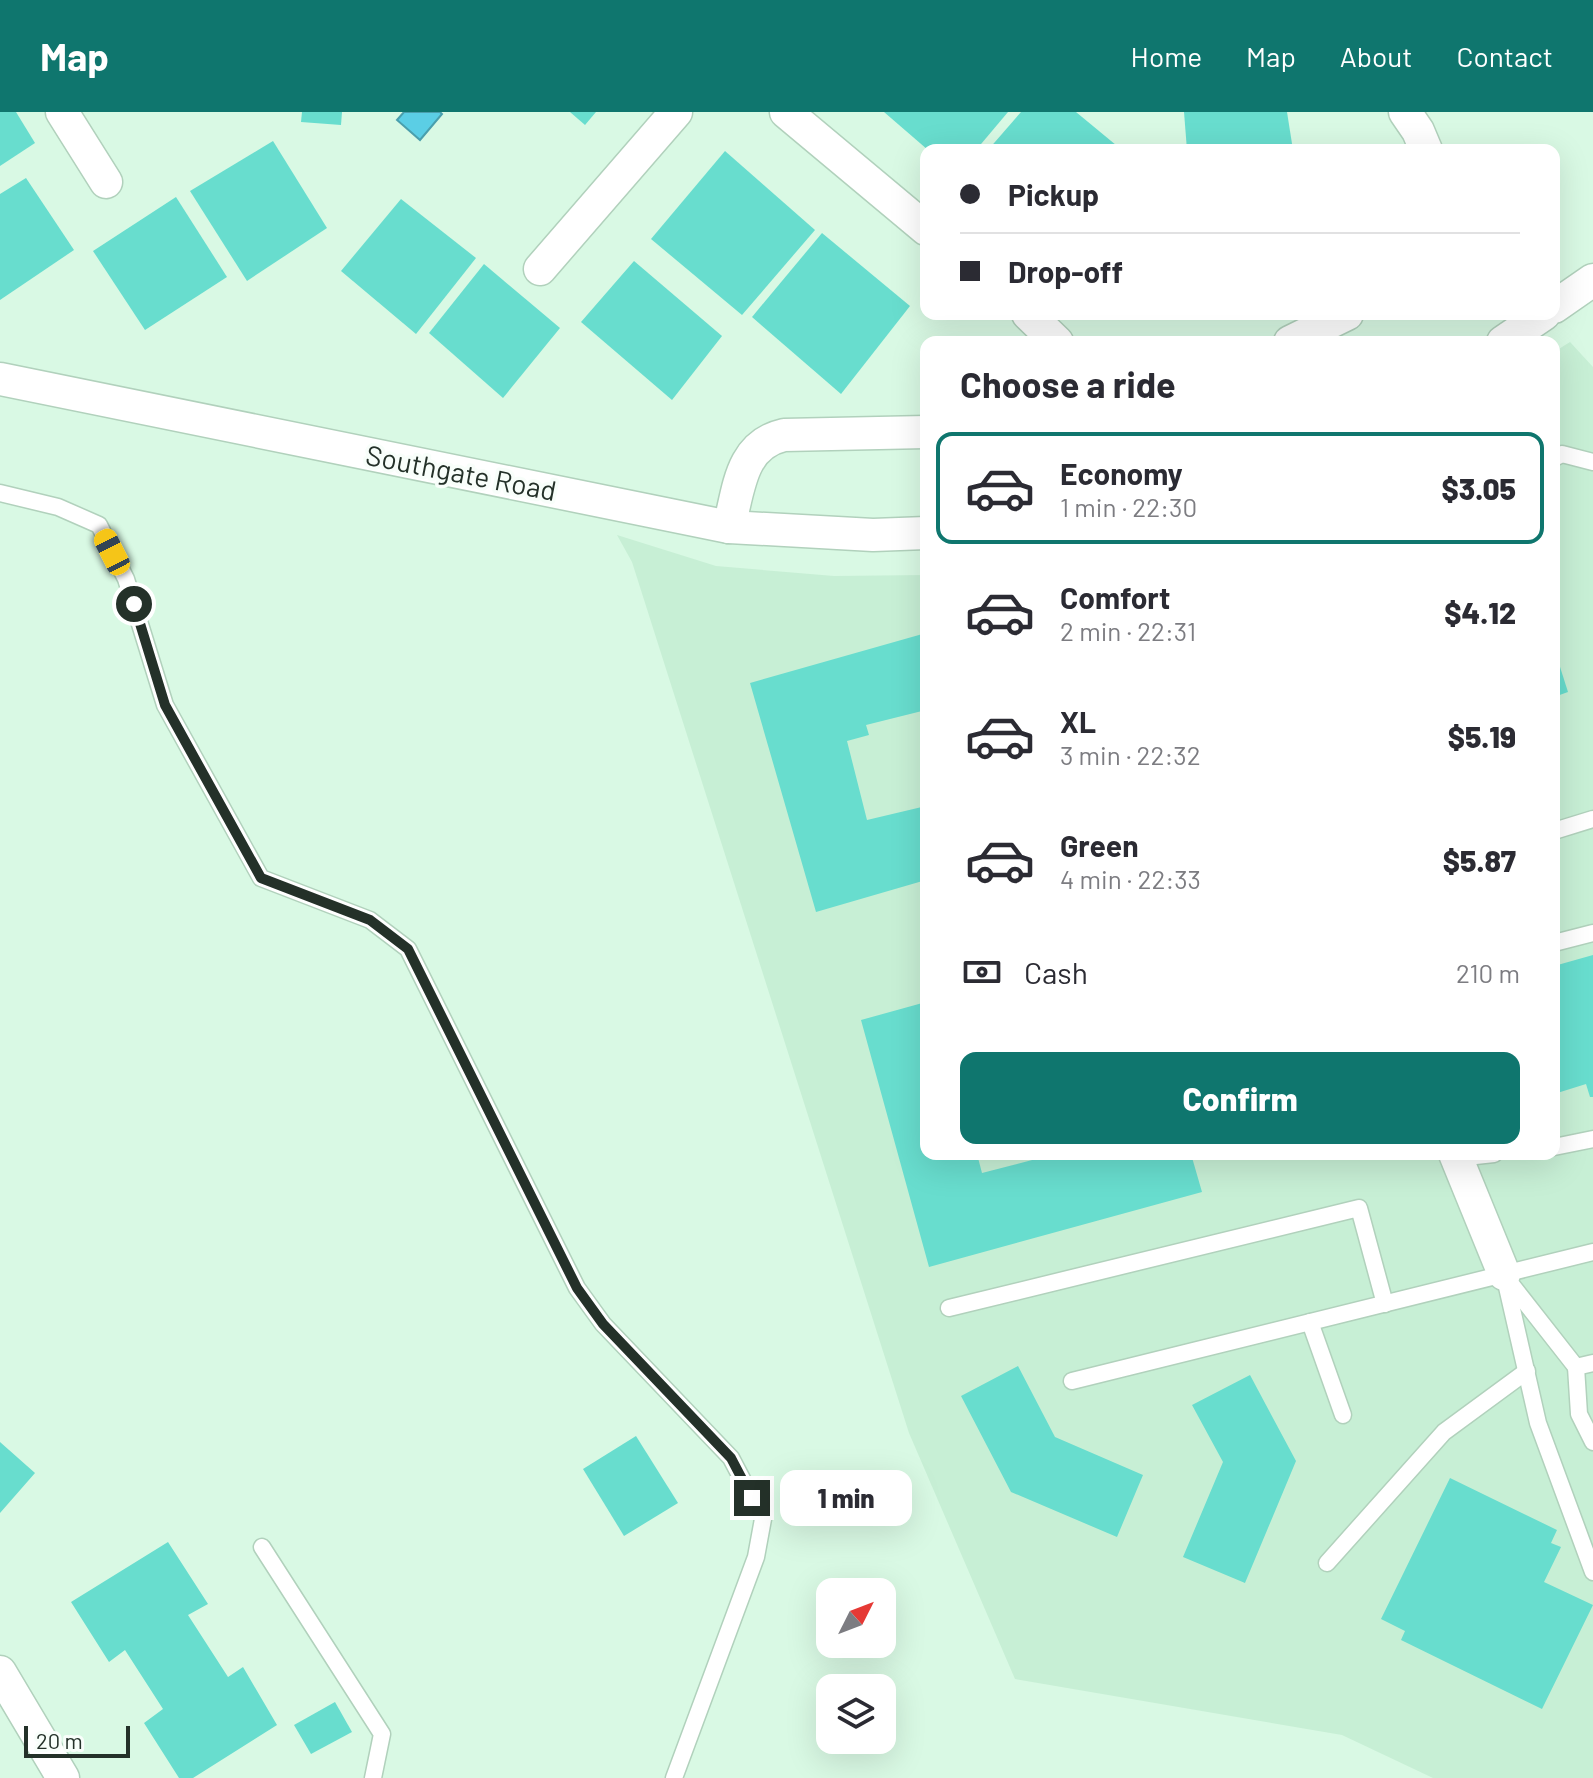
<!DOCTYPE html>
<meta charset="utf-8">
<style>
body{margin:0;font-family:Barlow,sans-serif;background:#f2f2f3;color:#2b2b33;height:100vh;display:flex;flex-direction:column;font-size:30px;white-space:nowrap}
*{box-sizing:border-box;margin:0}
p{font-size:26px;color:#7c7c81}
.icon{flex:none;width:44px;height:44px;fill:none;stroke:currentColor;stroke-width:2;stroke-linecap:round;stroke-linejoin:round}
.map{position:relative;flex:1;overflow:hidden}
.panel{position:absolute;left:920px;top:224px;width:640px;height:824px;display:flex;flex-direction:column;background:#fff;border-radius:16px;box-shadow:0 8px 32px #0002}
.panel>*{flex:none}
.banner{position:absolute;left:920px;top:32px;width:640px;height:176px;border-radius:16px;box-shadow:0 8px 32px #0002;display:grid;align-content:center;height:176px;padding:0 40px;background:#fff}
.needle{width:52px;rotate:48deg}
.tools{position:absolute;left:816px;top:1466px;display:grid;gap:16px}
.tools a{display:grid;place-items:center;width:80px;height:80px;border-radius:16px;background:#fff;box-shadow:0 8px 32px #0002;font-size:40px}
.scale{position:absolute;left:24px;bottom:20px;width:106px;box-sizing:border-box;padding-left:8px;border:4px solid #243129;border-top:0;font-size:22px;line-height:28px;white-space:nowrap;color:#243129;-webkit-text-stroke:6px #f8fefa;paint-order:stroke}
.end{position:absolute;width:36px;height:36px;margin:-18px;border:10px solid #243129;background:#fff;box-shadow:0 0 0 4px #fff}
.from{border-radius:50%}
.bubble{position:absolute;height:56px;border-radius:16px;background:#fff;box-shadow:0 8px 32px #0002;font-size:26px;font-weight:800;line-height:56px;text-align:center}
.car{position:absolute;width:24px;height:48px;margin:-24px -12px;border-radius:10px;box-shadow:0 0 6px 2px #0007;background:linear-gradient(#f5c518 24%,#345 0 40%,#f5c518 0 76%,#345 0 86%,#f5c518 0)}
.banner b{display:flex;align-items:center;gap:28px;height:76px;font-size:30px}
.banner b+b{border-top:2px solid #e1e1e2}
.banner i{width:20px;height:20px;background:#2b2b33}
ul{padding:0;list-style:none}
li{display:flex;align-items:center;gap:24px;height:112px;margin:0 16px 12px;padding:0 24px;border:4px solid transparent;border-radius:16px}
li div{flex:1}
li b{display:block;font-size:30px}
li em{font-style:normal;font-weight:800}
li.active{border-color:#0f766e}
li>.icon{width:72px;height:72px;stroke-width:1.5}
h2{padding:0 40px;font-size:36px;line-height:96px}
.pay{display:flex;align-items:center;gap:20px;height:88px;padding:0 40px;font-size:30px}
.pay p{margin-inline-start:auto}
.button{display:flex;gap:16px;margin-top:auto;padding:16px 40px}
.button a{flex:1;height:92px;border-radius:16px;background:#0f766e;color:#fff;font-size:32px;font-weight:800;line-height:92px;text-align:center}
header{display:flex;align-items:center;gap:48px;box-sizing:border-box;height:112px;padding:0 40px;background:#0f766e;color:#fff}
header strong{font-size:38px}
nav{display:flex;gap:44px;margin-inline-start:auto;font-size:28px}
.map>svg:first-child{display:block}
.built{fill:#c7efd5}
.water{fill:#5bcee5;stroke:#4a9fad;stroke-width:2}
.building{fill:#68ddce}
.lines{fill:none;stroke-linecap:round;stroke-linejoin:round}
.lane-casing{stroke:#b1d1bc;stroke-width:19}
.street-casing{stroke:#b1d1bc;stroke-width:35}
.lane{stroke:#fff;stroke-width:16}
.street{stroke:#fff;stroke-width:32}
.route{stroke:#243129;stroke-width:10}
.labels{text-anchor:middle;stroke-width:7;stroke-linejoin:round;paint-order:stroke}
.street-label{font-size:28px;fill:#243129;stroke:#f8fefa}
</style>
<header>
<strong>Map</strong>
<nav><a>Home</a><a>Map</a><a>About</a><a>Contact</a></nav>
</header>
<div class="map">
<svg width="1593" height="1666" viewBox="0 0 1593 1666">
<rect width="100%" height="100%" fill="#d9f9e4"/>
<polygon class="built" points="1570,230 1593,255 1593,1666 1433,1666 1342,1623 1015,1567 909,1321 632,450 617,423 716,454 834,464 926,463 926,1042 1554,1042 1554,240"/>
<polygon class="water" points="404,0 440,0 442,2 420,28 397,8"/>
<g class="building">
<polygon points="0,0 16,0 35,31 0,54"/>
<polygon points="302,0 342,0 341,13 301,10"/>
<polygon points="570,0 596,0 585,13"/>
<polygon points="884,0 1008,0 976,38 928,38"/>
<polygon points="1021,0 1076,0 1122,38 988,38"/>
<polygon points="1184,0 1287,0 1293,38 1187,38"/>
<polygon points="273,29 327,116 247,169 190,79"/>
<polygon points="725,39 815,118 742,203 651,127"/>
<polygon points="26,66 74,138 0,188 0,82"/>
<polygon points="176,85 227,165 145,218 93,139"/>
<polygon points="401,87 476,146 416,222 341,159"/>
<polygon points="822,121 910,194 841,282 752,205"/>
<polygon points="634,149 722,224 672,288 581,210"/>
<polygon points="484,152 560,216 503,286 429,221"/>
<polygon points="926,521 926,598 866,613 869,623 847,629 867,708 926,694 926,768 816,800 750,571"/>
<polygon points="1554,536 1568,580 1554,585"/>
<polygon points="1593,843 1593,985 1590,985 1586,972 1554,982 1554,854"/>
<polygon points="926,890 926,1042 977,1042 982,1061 1055,1042 1191,1042 1202,1080 929,1155 861,908"/>
<polygon points="1018,1254 1055,1325 1143,1363 1117,1425 1011,1380 961,1284"/>
<polygon points="1250,1263 1296,1349 1245,1471 1183,1445 1223,1350 1192,1293"/>
<polygon points="636,1324 678,1391 624,1424 583,1357"/>
<polygon points="0,1330 35,1361 0,1401"/>
<polygon points="1450,1366 1557,1418 1551,1431 1561,1435 1544,1470 1593,1493 1542,1597 1401,1528 1405,1519 1381,1507"/>
<polygon points="168,1430 208,1492 188,1503 228,1565 243,1555 277,1613 193,1666 179,1666 144,1611 163,1597 125,1538 109,1550 71,1490"/>
<polygon points="335,1590 352,1620 311,1642 294,1613"/>
</g>
<g class="lines">
<defs>
<g id="lane">
<polyline points="1554,346 1562,342 1593,350"/>
<polyline points="0,381 58,395 99,413 126,467 165,593 261,766 370,808 408,837 577,1176 603,1212 731,1346 763,1407 756,1445 674,1666"/>
<polyline points="1554,719 1593,707"/>
<polyline points="1554,831 1593,821"/>
<polyline points="1554,1035 1593,1027"/>
<polyline points="1457,1046 1494,1042"/>
<polyline points="1504,1162 1538,1311 1593,1460"/>
<polyline points="1507,1167 1576,1255 1593,1251"/>
<polyline points="949,1196 1359,1096 1385,1192"/>
<polyline points="1310,1210 1343,1303"/>
<polyline points="1576,1255 1579,1302 1593,1330"/>
<polyline points="1072,1269 1593,1140"/>
<polyline points="262,1435 382,1622 373,1666"/>
<polyline points="1327,1451 1444,1320 1527,1259"/>
</g>
<g id="street">
<polyline points="62,0 106,70"/>
<polyline points="786,0 926,117"/>
<polyline points="1405,0 1418,19 1426,38"/>
<polyline points="540,157 676,0"/>
<polyline points="1554,195 1593,168"/>
<polyline points="1028,202 1057,230"/>
<polyline points="1290,230 1347,202"/>
<polyline points="1503,230 1544,202"/>
<polyline points="0,267 729,415 873,423 926,421"/>
<path d="M729 415C739 377 740 333 784 323L926 320"/>
<polyline points="1455,1042 1504,1162"/>
<polyline points="0,1560 63,1666"/>
</g>
</defs>
<use href="#lane" class="lane-casing"/>
<use href="#street" class="street-casing"/>
<use href="#lane" class="lane"/>
<use href="#street" class="street"/>
</g>
<g class="lines">
<polyline class="route" points="134,492 165,593 261,766 370,808 408,837 577,1176 603,1212 731,1346 752,1386"/>
</g>
<g class="labels">
<g class="street-label">
<text transform="translate(461 361) rotate(11)" y="10">Southgate Road</text>
</g>
</g>
</svg>
<div class="tools">
<a><svg class="needle" viewBox="-14 -14 28 28"><path d="M0-13l5 13h-10z" fill="#e53935"/><path d="M0 13l5-13h-10z" fill="#7c7c81"/></svg></a>
<a><svg class="icon" aria-label="layers" viewBox="0 0 24 24"><path d="M12 4l9 5-9 5-9-5zM3 14l9 5 9-5"/></svg></a>
</div>
<div class="scale">20 m</div>
<i class="end from" style="left:134px;top:492px"></i>
<i class="end" style="left:752px;top:1386px"></i>
<div class="bubble" style="left:780px;top:1358px;width:132px">1 min</div>
<i class="car" style="left:112px;top:440px;rotate:333deg"></i>
<div class="banner">
<b><i class="from"></i>Pickup</b>
<b><i></i>Drop-off</b>
</div>
<section class="panel">
<h2>Choose a ride</h2>
<ul>
<li class="active"><svg class="icon" aria-label="car" viewBox="0 0 24 24"><path d="M5 17H2v-5l4-1 3-4h7l3 4 3 1v5h-3M9 17h6M6 11h13"/><circle cx="7" cy="17" r="2"/><circle cx="17" cy="17" r="2"/></svg><div><b>Economy</b><p>1 min · 22:30</p></div><em>$3.05</em></li>
<li><svg class="icon" aria-label="car" viewBox="0 0 24 24"><path d="M5 17H2v-5l4-1 3-4h7l3 4 3 1v5h-3M9 17h6M6 11h13"/><circle cx="7" cy="17" r="2"/><circle cx="17" cy="17" r="2"/></svg><div><b>Comfort</b><p>2 min · 22:31</p></div><em>$4.12</em></li>
<li><svg class="icon" aria-label="car" viewBox="0 0 24 24"><path d="M5 17H2v-5l4-1 3-4h7l3 4 3 1v5h-3M9 17h6M6 11h13"/><circle cx="7" cy="17" r="2"/><circle cx="17" cy="17" r="2"/></svg><div><b>XL</b><p>3 min · 22:32</p></div><em>$5.19</em></li>
<li><svg class="icon" aria-label="car" viewBox="0 0 24 24"><path d="M5 17H2v-5l4-1 3-4h7l3 4 3 1v5h-3M9 17h6M6 11h13"/><circle cx="7" cy="17" r="2"/><circle cx="17" cy="17" r="2"/></svg><div><b>Green</b><p>4 min · 22:33</p></div><em>$5.87</em></li>
</ul>
<div class="pay"><svg class="icon" aria-label="cash" viewBox="0 0 24 24"><path d="M3 7h18v10H3z"/><circle cx="12" cy="12" r="2"/></svg>Cash<p>210 m</p></div>
<div class="button"><a>Confirm</a></div>
</section>
</div>
